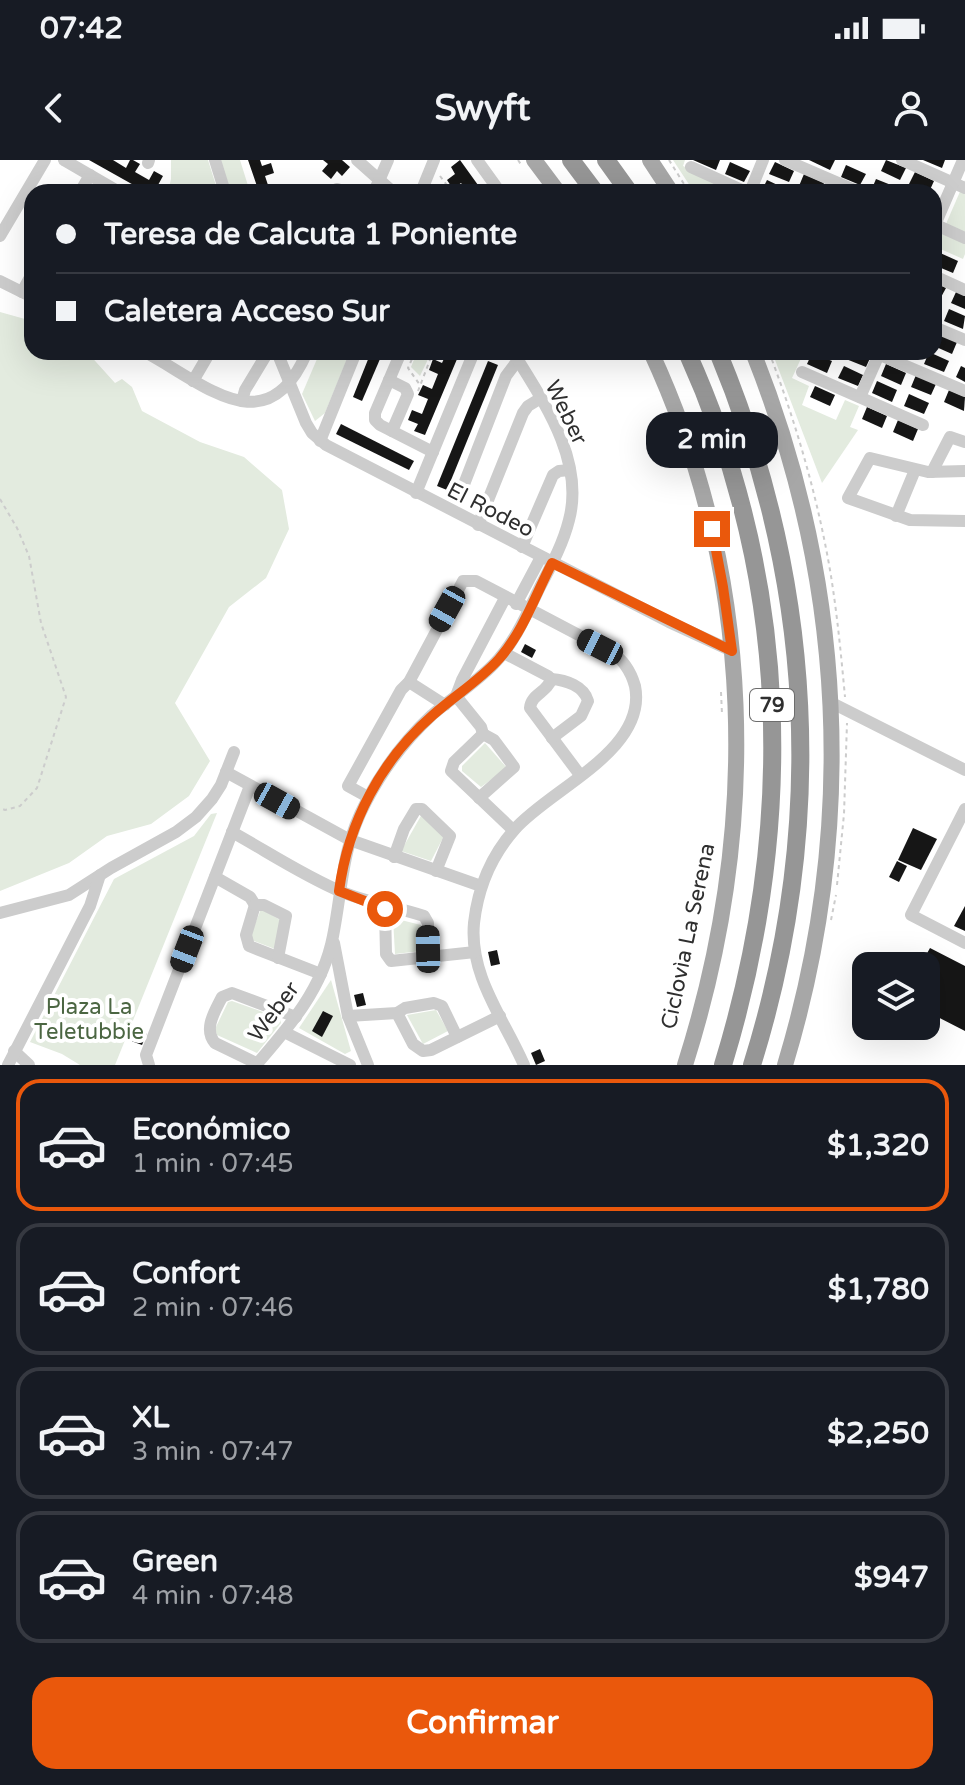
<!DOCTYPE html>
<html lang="es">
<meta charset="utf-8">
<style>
body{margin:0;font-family:"Varela Round",sans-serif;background:#20242c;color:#f1f3f6;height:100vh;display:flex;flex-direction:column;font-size:30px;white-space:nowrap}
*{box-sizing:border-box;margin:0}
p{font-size:26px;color:#9ea1a6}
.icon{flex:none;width:44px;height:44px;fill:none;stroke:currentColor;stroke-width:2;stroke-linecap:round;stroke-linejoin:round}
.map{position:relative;height:905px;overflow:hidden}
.details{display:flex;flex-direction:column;background:#171b24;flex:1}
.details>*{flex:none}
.banner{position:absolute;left:24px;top:24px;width:918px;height:176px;border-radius:24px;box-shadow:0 8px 32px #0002;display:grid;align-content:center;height:176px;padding:0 32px;background:#171b24}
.controls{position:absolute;left:852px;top:792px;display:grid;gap:16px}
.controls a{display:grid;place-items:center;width:88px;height:88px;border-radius:16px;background:#171b24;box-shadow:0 8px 32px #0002;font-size:40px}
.end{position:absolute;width:36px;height:36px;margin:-18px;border:10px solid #ea580c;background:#fff;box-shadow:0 0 0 4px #fff}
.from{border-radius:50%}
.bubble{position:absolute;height:56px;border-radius:24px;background:#171b24;box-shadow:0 8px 32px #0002;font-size:26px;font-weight:800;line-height:56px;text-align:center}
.car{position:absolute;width:24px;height:48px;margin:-24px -12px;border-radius:10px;box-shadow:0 0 6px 2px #0007;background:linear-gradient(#222 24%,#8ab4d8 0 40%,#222 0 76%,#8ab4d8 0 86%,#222 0)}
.banner b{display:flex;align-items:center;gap:28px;height:76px;font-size:30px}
.banner b+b{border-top:2px solid #363941}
.banner i{width:20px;height:20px;background:#f1f3f6}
ul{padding:14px 0 0;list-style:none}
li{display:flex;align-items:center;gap:24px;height:132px;margin:0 16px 12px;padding:0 16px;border:4px solid #363941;border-radius:24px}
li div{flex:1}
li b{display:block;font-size:30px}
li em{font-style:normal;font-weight:800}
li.on{border-color:#ea580c}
li>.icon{width:72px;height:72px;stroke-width:1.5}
.primary-button{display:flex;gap:16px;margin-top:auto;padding:16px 32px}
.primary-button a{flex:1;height:92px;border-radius:24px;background:#ea580c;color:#fff;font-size:32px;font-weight:800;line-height:92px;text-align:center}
.status{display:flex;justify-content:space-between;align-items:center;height:56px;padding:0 40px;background:#171b24;direction:ltr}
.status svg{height:22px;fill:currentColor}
header{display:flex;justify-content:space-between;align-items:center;height:104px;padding:0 32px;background:#171b24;font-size:36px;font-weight:800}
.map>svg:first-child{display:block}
.green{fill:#e3ebdf}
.building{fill:#161616}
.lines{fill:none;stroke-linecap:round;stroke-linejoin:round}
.path{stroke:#ccc;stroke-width:2;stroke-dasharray:4 4;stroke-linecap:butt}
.minor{stroke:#ccc;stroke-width:12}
.major{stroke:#a7a7a7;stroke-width:16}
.highway{stroke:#969696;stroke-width:18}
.route{stroke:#ea580c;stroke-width:10}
.labels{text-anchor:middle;stroke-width:8;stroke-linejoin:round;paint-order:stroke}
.shield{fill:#fff;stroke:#6d6d6d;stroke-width:2}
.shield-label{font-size:20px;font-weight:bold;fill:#2f2f2f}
.street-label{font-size:22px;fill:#2f2f2f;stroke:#fff}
.park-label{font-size:22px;fill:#4b6642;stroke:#fff}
</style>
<div class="status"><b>07:42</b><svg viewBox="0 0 49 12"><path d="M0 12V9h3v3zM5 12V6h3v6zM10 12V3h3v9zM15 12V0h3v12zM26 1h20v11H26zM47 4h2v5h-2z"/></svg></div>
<header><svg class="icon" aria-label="back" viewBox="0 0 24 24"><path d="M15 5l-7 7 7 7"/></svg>Swyft<svg class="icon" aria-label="person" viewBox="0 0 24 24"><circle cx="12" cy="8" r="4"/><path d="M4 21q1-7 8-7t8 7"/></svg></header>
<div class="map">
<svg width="965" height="905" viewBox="0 0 965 905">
<rect width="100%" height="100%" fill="#fff"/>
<g class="green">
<polygon points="171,0 208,0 218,32 168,32 171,19"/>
<polygon points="220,0 240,0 250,32 231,32"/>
<polygon points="673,0 685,0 683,6 739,32 694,32"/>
<polygon points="965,20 965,94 963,99 936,87"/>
<polygon points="0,152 32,161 32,192 87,192 115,223 122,219 132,227 142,251 200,282 244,297 282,330 289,369 266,418 229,447 175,543 210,601 189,636 151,664 107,676 69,703 0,731"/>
<polygon points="320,192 350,192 325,253 315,261 302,234"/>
<polygon points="417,192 430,195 420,216 411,207"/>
<polygon points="772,192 804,192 792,218 809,226 802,245 836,260 845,240 859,246 850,267 858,270 822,323"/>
<polygon points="485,583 507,608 481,627 462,611 462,606"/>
<polygon points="217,653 115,905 80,905 62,894 30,882 114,719 194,676 211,654"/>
<polygon points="422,654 444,676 431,701 401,691"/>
<polygon points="261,749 282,761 275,789 249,779"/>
<polygon points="393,758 421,765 421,791 395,794"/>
<polygon points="331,820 351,891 345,894 299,868"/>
<polygon points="232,841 280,858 281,863 257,893 217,875 215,869 228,842"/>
<polygon points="436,850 448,871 423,884 407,855"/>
</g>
<g class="building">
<polygon points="89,0 113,0 126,8 130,0 133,0 140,4 135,12 149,20 154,11 163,16 158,25 166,29 164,32 146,32"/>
<polygon points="248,0 260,0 262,6 271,3 274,13 265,16 270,31 279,27 281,32 259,32"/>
<polygon points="323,0 342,0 350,7 342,16 337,11 331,19 322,11 328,4"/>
<polygon points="460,0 483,32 468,32 461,23 453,29 447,20 455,14 451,7"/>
<polygon points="693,0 720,0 716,10"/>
<polygon points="809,0 835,0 830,10"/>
<polygon points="886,0 906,8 900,20 881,11"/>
<polygon points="923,0 945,0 942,8"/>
<polygon points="730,2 750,11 744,22 725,14"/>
<polygon points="775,2 794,11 789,22 769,14"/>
<polygon points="846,5 866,14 860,25 841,17"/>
<polygon points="915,12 934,21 929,32 909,24"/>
<polygon points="804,14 824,23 820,32 799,26"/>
<polygon points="876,19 896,27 894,32 871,31"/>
<polygon points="767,20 786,29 785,32 761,32"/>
<polygon points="938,92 958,101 953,113 934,105"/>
<polygon points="934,122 946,128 940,139 934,136"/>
<polygon points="956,132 965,135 965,149 951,143"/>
<polygon points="949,149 965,156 963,169 944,161"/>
<polygon points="937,173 957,182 952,194 934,186"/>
<polygon points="371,192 383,192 362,241 353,237"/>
<polygon points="447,192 460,192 425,275 414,271 418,264 408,260 412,250 422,254 428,239 418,235 423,225 432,229 438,214 429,210 433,199 442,203"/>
<polygon points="849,192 863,192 871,196 866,207 846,199"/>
<polygon points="929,192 949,201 944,212 924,204"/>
<polygon points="812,193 832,201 827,213 807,204"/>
<polygon points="488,201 498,205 447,330 437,326"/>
<polygon points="886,204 906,213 901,225 881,216"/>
<polygon points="844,206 863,215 858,226 838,218"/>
<polygon points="961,206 965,208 965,222 956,217"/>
<polygon points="916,215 936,224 931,235 911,227"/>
<polygon points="877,221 897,230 892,242 872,233"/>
<polygon points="815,226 835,235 830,246 810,237"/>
<polygon points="949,230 965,237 964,251 944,242"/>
<polygon points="909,234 929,243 924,254 904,246"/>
<polygon points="867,247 887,256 882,268 862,259"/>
<polygon points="898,260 918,269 913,281 893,272"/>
<polygon points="341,264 414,301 409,310 336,274"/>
<polygon points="525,484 536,490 532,498 521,492"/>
<polygon points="913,668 937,679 921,710 898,700"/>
<polygon points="897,701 907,706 899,722 889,717"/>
<polygon points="965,746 965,771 954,766"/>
<polygon points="930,788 965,806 965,871 926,851 926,806 920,806"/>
<polygon points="497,790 500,804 491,806 488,792"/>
<polygon points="363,833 366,845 357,847 354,835"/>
<polygon points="323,851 333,856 322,877 312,871"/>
<polygon points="137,868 147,873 142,885 131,881"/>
<polygon points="540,889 545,901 536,905 531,893"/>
</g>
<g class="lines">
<g class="path">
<polyline points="518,0 522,6"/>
<polyline points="669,0 689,32"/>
<polyline points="440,16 452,32"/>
<polyline points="415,192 408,208 420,225"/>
<path d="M769 192C796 263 817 335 830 410 837 452 841 494 845 537"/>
<polyline points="418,231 433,192"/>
<polyline points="0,339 17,368 29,396 41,463 66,537 37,628 20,646 5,650 0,648"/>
<polyline points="721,532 722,554"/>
<polyline points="837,725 844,654 847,563"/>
<polyline points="831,760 836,735"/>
</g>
<g class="minor">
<polyline points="64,0 119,32"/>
<polyline points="215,0 225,32"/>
<polyline points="357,0 393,32"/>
<polyline points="477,0 500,32"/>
<polyline points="785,0 859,32"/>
<polyline points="902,0 965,28"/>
<polyline points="148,3 149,0"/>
<polyline points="691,7 746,32"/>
<polyline points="80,32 90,15"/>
<polyline points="332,32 337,29 347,32"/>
<polyline points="374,32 388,0"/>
<polyline points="421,32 434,0"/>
<polyline points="750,32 763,0"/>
<polyline points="934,64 965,78"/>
<polyline points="934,67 963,0"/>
<polyline points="0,76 45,0"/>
<polyline points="934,116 965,130"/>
<polyline points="0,121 32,137"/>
<polyline points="22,132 32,114"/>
<polyline points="934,167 965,180"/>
<path d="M145 192C205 224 267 286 307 192"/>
<polyline points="277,192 306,263 312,273 326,285 669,462 732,491"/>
<polyline points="401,192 375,253 375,260 380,265 433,292"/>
<polyline points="873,192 965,231"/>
<polyline points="802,212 923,265"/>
<polyline points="389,220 405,228 408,234 392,271"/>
<polyline points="193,221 210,192"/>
<polyline points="860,237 880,192"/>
<polyline points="242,241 245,230 268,192"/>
<polyline points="320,281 356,192"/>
<polyline points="965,311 928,312 870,298 848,338 910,360 965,361"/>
<polyline points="932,312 950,277 965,282"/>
<polyline points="461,332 506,216 518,200"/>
<polyline points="416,333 474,192"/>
<polyline points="896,356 915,310"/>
<polyline points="478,365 523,253 528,246 541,238"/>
<polyline points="522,387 553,315 559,311 570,310"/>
<polyline points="516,444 541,397"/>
<polyline points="504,493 548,516 551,519"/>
<path d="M551 519C548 532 531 534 530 548L580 615"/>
<path d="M551 519C566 520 584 526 588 541L581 556 552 578"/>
<polyline points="409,522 445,545"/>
<polyline points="832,543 965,610"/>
<polyline points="483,574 481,567 456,536 462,520 505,438"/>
<polyline points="483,574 454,602 451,611 513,670"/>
<polyline points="226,612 350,680 481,726"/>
<path d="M368 637 348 626 401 530 409 522 463 421H476L611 492C624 500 631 512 635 526 648 590 550 629 515 669 491 696 478 727 474 763 469 816 504 859 524 905"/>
<polyline points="479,638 514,607 494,580 483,574"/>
<polyline points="965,649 911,755 965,783"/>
<path d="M232 672C268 692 304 716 342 732 370 743 396 747 424 756L428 763V797"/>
<polyline points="394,697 404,669 416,649 422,649 450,676 436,711"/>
<polyline points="215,717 250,737 255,745"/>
<polyline points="255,745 246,775 249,786 321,814"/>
<polyline points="255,745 264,745 286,756 278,798"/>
<polyline points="385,749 386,794 391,801 475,792"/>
<polyline points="0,753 69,735 111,708 176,672 196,657 212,639 221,625 234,592"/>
<polyline points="334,783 348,856 368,905"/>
<polyline points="397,853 413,884 423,891 431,890 500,856"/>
<polyline points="348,856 397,853 405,848 434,843 442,846 457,877"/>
<polyline points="284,872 350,905"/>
<polyline points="14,891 29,905"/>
<path d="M258 904 215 883C203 869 215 851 222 837L232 833 296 857"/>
<polyline points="8,905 90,746 100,715"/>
<polyline points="149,905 146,895 250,626"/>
<path d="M256 905C290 866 323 828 333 776 343 726 341 689 366 642 383 609 405 580 432 555 452 538 474 524 493 505 514 484 527 454 540 427 551 406 563 384 569 360 585 300 543 241 513 192"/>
</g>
<g class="major">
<polyline points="534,0 558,32"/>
<polyline points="650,0 671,32"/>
<path d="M651 192C756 419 760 669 685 905"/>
<path d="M753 192C845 423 857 667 785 905"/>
</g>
<g class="highway">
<polyline points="571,0 595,32"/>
<polyline points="606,0 629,32"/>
<path d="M687 192C791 422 796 666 723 905"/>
<path d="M718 192C814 423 827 665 752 905"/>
</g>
</g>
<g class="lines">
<path class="route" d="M385 749 339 731C348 663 381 600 433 555 454 536 479 521 499 499 523 472 536 434 552 403L732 491 723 427 712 369"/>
</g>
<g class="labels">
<rect class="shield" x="750" y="529" width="44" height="32" rx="6"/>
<g class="shield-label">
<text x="772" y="552">79</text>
</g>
<g class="street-label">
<text transform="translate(567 252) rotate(64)" y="8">Weber</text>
<text transform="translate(491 349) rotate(27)" y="8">El Rodeo</text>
<text transform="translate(687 776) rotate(-78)" y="8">Ciclovìa La Serena</text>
<text transform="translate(273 851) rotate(-53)" y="8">Weber</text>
</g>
<g class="park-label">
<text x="89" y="854">Plaza La<tspan x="89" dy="25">Teletubbie</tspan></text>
</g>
</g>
</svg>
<div class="controls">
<a><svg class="icon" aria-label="layers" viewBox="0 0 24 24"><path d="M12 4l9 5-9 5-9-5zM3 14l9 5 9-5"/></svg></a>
</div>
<i class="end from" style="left:385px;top:749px"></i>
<i class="end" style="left:712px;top:369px"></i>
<div class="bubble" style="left:646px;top:252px;width:132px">2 min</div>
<i class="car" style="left:447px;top:449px;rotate:209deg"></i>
<i class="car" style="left:600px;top:487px;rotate:297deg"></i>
<i class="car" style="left:277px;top:641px;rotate:119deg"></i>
<i class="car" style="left:187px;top:789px;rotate:201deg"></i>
<i class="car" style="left:428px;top:789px;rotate:359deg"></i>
<div class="banner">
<b><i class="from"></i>Teresa de Calcuta 1 Poniente</b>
<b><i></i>Caletera Acceso Sur</b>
</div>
</div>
<section class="details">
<ul>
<li class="on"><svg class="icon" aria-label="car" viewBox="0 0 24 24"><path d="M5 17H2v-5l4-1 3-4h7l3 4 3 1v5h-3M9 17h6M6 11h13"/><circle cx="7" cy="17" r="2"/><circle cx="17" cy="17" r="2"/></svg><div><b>Económico</b><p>1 min · 07:45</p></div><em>$1,320</em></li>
<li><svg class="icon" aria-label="car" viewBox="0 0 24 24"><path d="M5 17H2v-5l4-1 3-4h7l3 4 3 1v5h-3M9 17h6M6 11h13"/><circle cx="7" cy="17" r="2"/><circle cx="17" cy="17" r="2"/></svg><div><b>Confort</b><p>2 min · 07:46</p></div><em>$1,780</em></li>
<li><svg class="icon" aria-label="car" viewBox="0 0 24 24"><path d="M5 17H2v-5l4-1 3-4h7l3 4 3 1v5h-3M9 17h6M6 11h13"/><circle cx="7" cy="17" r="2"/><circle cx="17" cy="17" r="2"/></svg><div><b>XL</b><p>3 min · 07:47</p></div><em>$2,250</em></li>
<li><svg class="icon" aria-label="car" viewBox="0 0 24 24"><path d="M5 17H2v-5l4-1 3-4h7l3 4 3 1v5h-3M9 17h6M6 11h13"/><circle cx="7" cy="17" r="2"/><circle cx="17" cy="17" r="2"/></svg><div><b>Green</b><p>4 min · 07:48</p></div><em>$947</em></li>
</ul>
<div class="primary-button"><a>Confirmar</a></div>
</section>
